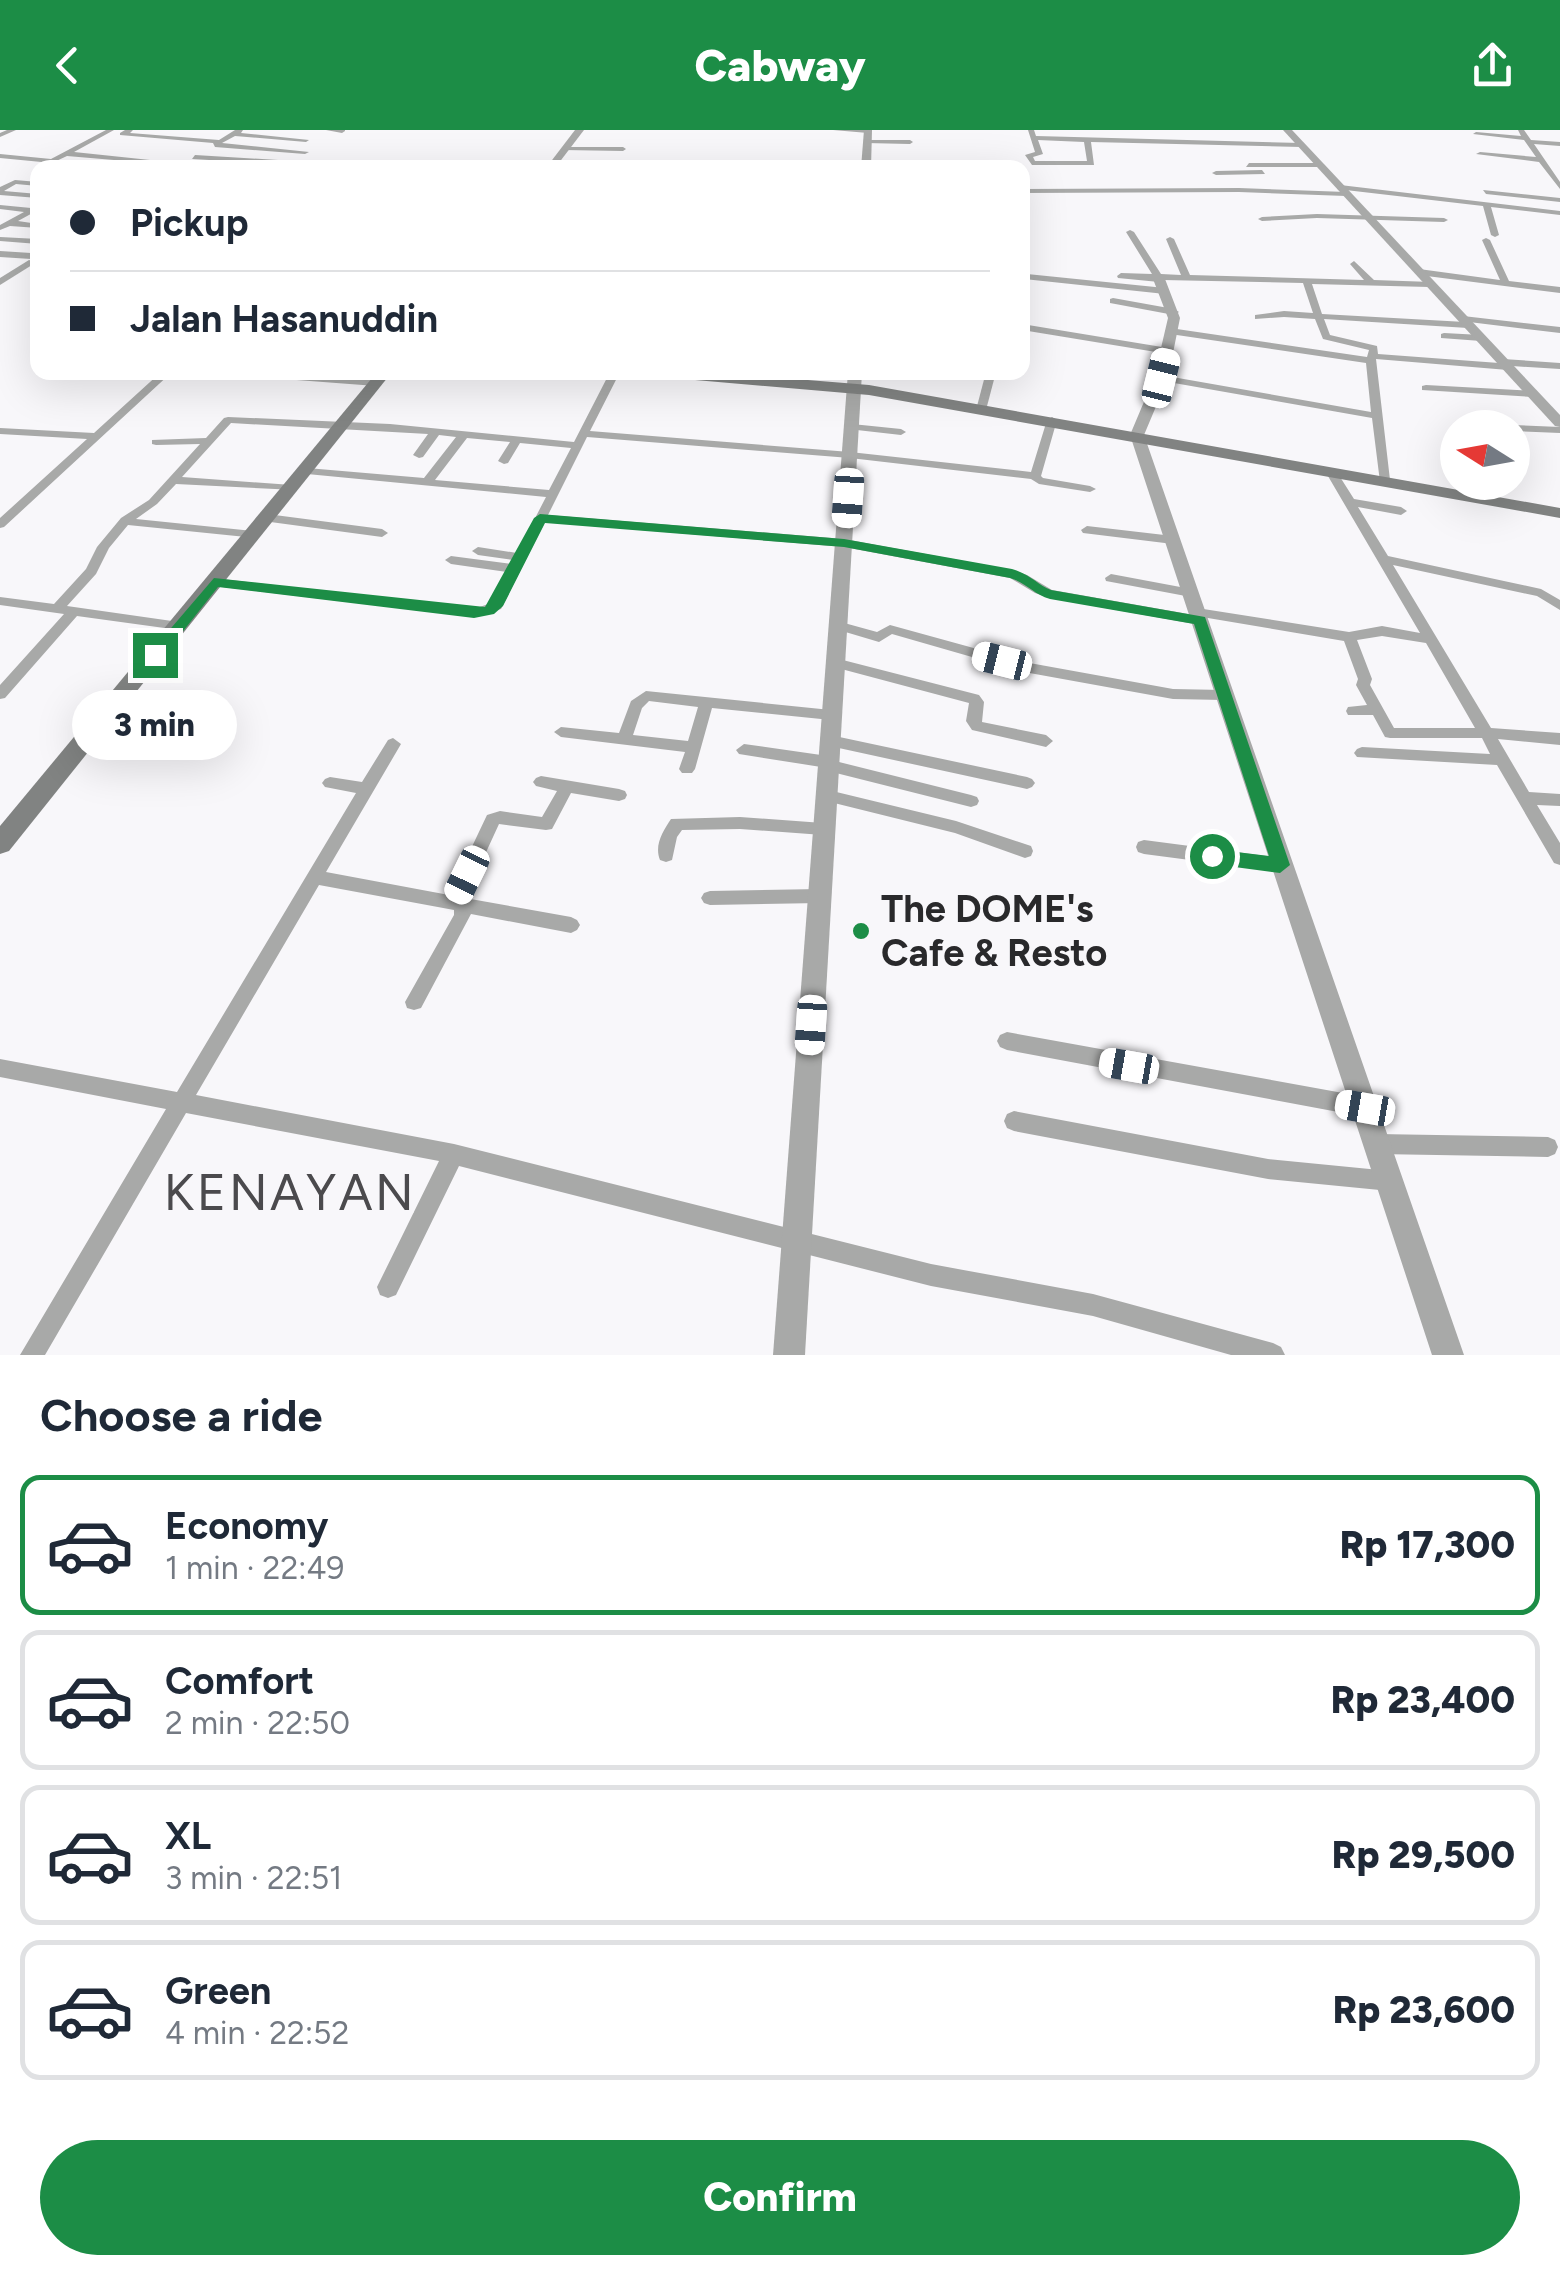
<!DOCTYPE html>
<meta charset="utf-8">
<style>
body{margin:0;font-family:Figtree,sans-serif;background:#f2f2f3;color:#1f2937;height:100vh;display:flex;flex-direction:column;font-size:38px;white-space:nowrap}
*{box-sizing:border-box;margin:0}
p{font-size:32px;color:#747a83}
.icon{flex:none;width:55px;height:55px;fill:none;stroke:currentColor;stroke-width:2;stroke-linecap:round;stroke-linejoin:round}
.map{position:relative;height:1225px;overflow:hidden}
.panel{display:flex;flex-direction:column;background:#fff;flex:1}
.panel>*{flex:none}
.banner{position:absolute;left:30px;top:30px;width:1000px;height:220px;border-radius:20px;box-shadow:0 10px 40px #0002;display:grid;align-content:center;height:220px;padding:0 40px;background:#fff}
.needle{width:65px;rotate:281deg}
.tools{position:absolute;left:1440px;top:280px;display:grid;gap:20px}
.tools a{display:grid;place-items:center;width:90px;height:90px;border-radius:50%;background:#fff;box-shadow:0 10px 40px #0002;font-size:50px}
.end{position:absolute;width:45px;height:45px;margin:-22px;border:12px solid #1c8d46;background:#fff;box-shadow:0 0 0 5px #fff}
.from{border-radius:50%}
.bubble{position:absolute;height:70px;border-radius:35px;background:#fff;box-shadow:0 10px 40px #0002;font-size:32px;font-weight:800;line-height:70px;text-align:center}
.car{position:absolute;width:30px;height:60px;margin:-30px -15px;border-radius:12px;box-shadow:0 0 8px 2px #0007;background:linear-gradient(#fff 24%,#345 0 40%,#fff 0 76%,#345 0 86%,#fff 0)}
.banner b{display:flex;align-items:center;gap:35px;height:95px;font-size:38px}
.banner b+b{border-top:2px solid #e0e1e3}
.banner i{width:25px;height:25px;background:#1f2937}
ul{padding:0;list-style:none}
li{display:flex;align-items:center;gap:30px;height:140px;margin:0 20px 15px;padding:0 20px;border:5px solid #e0e1e3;border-radius:20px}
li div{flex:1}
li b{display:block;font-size:38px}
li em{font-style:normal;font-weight:800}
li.on{border-color:#1c8d46}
li>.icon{width:90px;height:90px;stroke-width:1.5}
h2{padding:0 40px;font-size:45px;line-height:120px}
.primary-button{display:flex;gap:20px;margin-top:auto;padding:20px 40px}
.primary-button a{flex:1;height:115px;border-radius:60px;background:#1c8d46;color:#fff;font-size:40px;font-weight:800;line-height:115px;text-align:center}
header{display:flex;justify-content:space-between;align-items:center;height:130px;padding:0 40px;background:#1c8d46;color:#fff;font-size:45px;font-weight:800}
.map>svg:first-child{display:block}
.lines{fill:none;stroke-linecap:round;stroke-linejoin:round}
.minor{fill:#a8a9a8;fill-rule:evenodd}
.tertiary{fill:#a8a9a8;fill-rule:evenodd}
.secondary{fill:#818382;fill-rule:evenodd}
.route{fill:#1c8d46}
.poi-dot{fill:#1c8d46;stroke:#f8f7fa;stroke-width:4}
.labels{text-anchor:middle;stroke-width:10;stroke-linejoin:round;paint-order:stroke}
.poi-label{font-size:38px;font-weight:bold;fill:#29292b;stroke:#f8f7fa;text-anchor:start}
.near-quarter-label{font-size:50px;letter-spacing:2.5px;fill:#4b4a4d;stroke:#f8f7fa}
</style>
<header><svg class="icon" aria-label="back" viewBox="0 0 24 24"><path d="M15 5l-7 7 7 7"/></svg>Cabway<svg class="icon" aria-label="share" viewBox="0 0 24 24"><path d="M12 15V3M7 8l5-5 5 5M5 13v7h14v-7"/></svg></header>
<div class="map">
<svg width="1560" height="1225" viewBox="0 0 1560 1225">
<rect width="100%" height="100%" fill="#f8f7fa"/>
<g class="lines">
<g class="minor">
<polygon points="7,0 16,0 0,7 0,3"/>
<polygon points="106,0 114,0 74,22 188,34 184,36 67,26 52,33 0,28 0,24 51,29"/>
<polygon points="125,0 133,0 130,3 219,10 235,0 243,0 241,3 309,10 306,12 235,6 222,13 309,22 305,24 215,17 213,13 120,5 120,3"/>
<polygon points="326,0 345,0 345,1 342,3"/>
<polygon points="833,0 871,0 871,1 868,3"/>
<path d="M1028 0H1034L1036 6 1301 13 1304 15 1301 17 1091 12 1094 35H1032L1025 25 1035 22ZM1038 10 1084 12 1087 31H1035L1033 27 1043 24Z"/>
<polygon points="1518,0 1524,0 1531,10 1560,12 1560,16 1534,14 1560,52 1560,59 1539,32 1476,24 1480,22 1536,27 1524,10 1473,4 1476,2 1521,6"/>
<polygon points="868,10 910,10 913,12 910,14 866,13"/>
<polygon points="565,17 623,17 626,19 623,21 563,20"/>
<polygon points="195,25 294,31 298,33 294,35 192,29"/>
<polygon points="462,31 549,35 654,32 658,34 657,38 513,38 459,35"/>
<polygon points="1249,33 1319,33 1323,35 1319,37 1246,37"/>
<polygon points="1262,40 1265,44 1216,45 1212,43 1216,41"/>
<polygon points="15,50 38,52 38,56 16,54 4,61 38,64 38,68 0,65 0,57"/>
<polygon points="1340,55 1560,81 1560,85 1491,77 1499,105 1495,107 1491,105 1483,76 1337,59"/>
<polygon points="1239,58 1346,62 1350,64 1346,66 1239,62 1022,63 1022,59"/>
<polygon points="1483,60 1560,68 1560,72 1486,64"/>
<polygon points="0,75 31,78 38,75 38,80 18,91 38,94 38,98 10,96 0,100 0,95 24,82 0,79"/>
<polygon points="1317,84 1444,88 1448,90 1444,92 1317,88 1262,91 1258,89 1262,87"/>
<polygon points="1130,100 1134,102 1161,144 1181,145 1166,109 1170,107 1174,109 1190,145 1364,150 1350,134 1354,131 1374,150 1432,152 1433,154 1429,157 1312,154 1322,184 1465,192 1458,189 1463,186 1560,197 1560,203 1469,192 1473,195 1468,198 1324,189 1330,205 1377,216 1378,224 1499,233 1500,230 1503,229 1560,233 1560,239 1512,236 1512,239 1508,240 1376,229 1390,350 1388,352 1380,352 1372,288 1157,250 1156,248 1161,245 1371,282 1366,233 1170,204 1165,201 1170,198 1367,227 1369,220 1323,209 1315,189 1284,187 1255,189 1255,185 1284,181 1313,183 1303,153 1163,150 1159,152 1118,148 1117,146 1121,143 1152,144 1126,102"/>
<polygon points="0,107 38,109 38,114 0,111"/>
<polygon points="1486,108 1490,110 1509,151 1560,157 1560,163 1419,145 1415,142 1419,139 1500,150 1482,110"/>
<polygon points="0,121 31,123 35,126 31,129 0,127"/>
<polygon points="29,130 32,131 32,135 0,155 0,148"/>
<polygon points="1027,144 1165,158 1169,161 1165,164 1024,149 1024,145"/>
<polygon points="1113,168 1174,179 1179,182 1174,185 1110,173 1110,169"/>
<polygon points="1022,194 1168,218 1173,221 1168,224 1022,200"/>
<polygon points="1444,203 1481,205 1486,208 1481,211 1441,208 1441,204"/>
<polygon points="161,242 172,242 4,397 0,398 0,388 87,309 0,304 0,298 94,303"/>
<path d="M610 242H620L590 301 850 322 1031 342 1047 290 1052 287 1057 290 1041 346 1043 348 1090 356 1096 359 1090 362 1039 354 1031 349 850 328 587 307 548 385 844 409 1012 440 1027 445 1052 460 1194 485 1190 482 1197 478 1349 502 1382 496 1420 503 1325 341 1331 338 1335 339 1354 369 1401 377 1407 381 1401 385 1358 377 1388 426 1541 459 1560 470V480L1537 466 1393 435 1491 598 1560 603V615L1498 609 1529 662 1560 664V676L1537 675 1560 713V735L1554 733 1497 635 1357 627 1354 623 1357 619 1362 617 1490 624 1482 608H1390L1385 607 1373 585H1348L1346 581 1348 577 1367 575 1356 555 1358 549 1344 511 1202 487 1207 491 1200 495 1050 468 1035 463 1010 448 844 417 545 392 501 479 474 487 214 456 208 452 214 448 474 479 491 473 507 442 451 434 445 430 451 426 511 434 513 430 478 425 472 421 478 417 517 423 546 367 307 344 301 341 307 338 424 348 456 307 439 305 423 327 419 328 413 325 428 304 231 293 182 347 292 355 296 356V360L176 354 157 374 136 389 253 401 259 405 257 408 128 395 109 418 96 444 67 476 179 492 184 493 186 496 184 499 179 500 77 486 5 568 0 569V555L64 484 0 475V467L54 474 86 439 97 417 121 388 149 370 200 314 156 315 152 314V310L206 308 224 288 228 287 390 294 574 312ZM467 308 510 312 498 331 504 334 508 333 520 313 571 318 549 360 435 350ZM1382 506 1426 513 1475 598H1394L1370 555 1372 549 1357 510Z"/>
<polygon points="986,242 996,242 986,280 981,283 976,280"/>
<polygon points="274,243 376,250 381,253 376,256 270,248 270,244"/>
<polygon points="1426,255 1533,261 1538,264 1533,267 1422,260 1422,256"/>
<polygon points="852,294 901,299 906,302 901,305 848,299 848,295"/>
<polygon points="1512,295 1560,297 1560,303 1512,301 1512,298 1507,298"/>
<polygon points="1479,352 1491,352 1496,370 1494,372 1486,372"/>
<polygon points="267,384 382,399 388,403 382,407 263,391 261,388"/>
<polygon points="1087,396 1173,406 1179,410 1173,414 1083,403 1081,400"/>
<polygon points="1111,444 1191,459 1197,463 1191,467 1106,451 1105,448"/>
<polygon points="837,491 877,502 890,495 1024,532 1173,559 1223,560 1230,565 1223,570 1173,569 1024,542 892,504 879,512 832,498 830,495"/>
<polygon points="835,528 979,565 984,572 982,592 1046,605 1053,611 1046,617 972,600 966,591 969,573 830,536 828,533"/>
<path d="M646 561 831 580 838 585 831 590 712 578 695 639 692 643H682L679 639 685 622 561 607 554 602 561 597 619 603 631 571ZM649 571 698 577 688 611 633 605 642 578Z"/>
<polygon points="830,605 1027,647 1032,649 1035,653 1032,657 1027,659 825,615 823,611 825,607"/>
<polygon points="393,608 401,614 326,742 449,765 487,685 500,681 542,687 557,661 536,656 533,652 536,648 541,646 619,659 625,661 627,665 625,669 619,671 571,663 552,699 546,700 499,694 465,768 571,787 577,790 580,795 577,800 571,803 471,784 421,878 414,880 407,878 405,872 454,785 454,780 319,755 196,965 454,1014 931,1134 1093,1164 1273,1213 1281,1217 1285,1225 1231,1225 1093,1186 931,1156 459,1036 396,1165 388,1168 380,1165 377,1157 439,1031 186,983 45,1225 20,1225 166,979 0,947 0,929 177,962 356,663 325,657 322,653 325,649 330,647 362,652 388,610"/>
<polygon points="744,614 828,626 835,631 971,665 977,667 979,671 977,675 971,677 828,641 821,637 739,624 736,620"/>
<polygon points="824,659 956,691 1031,716 1033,721 1031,726 1025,728 955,703 818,669 816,665 818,661"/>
<path d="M740 687 823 693 829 694 831 699 829 704 823 705 740 699 682 700 677 707 672 730 666 732 660 730C654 715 663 701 671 689Z"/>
<polygon points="1144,710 1281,728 1287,730 1289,735 1287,740 1281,742 1144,724 1138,722 1136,717 1138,712"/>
<polygon points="820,759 826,761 829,766 826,771 820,773 710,775 704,773 701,768 704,763 710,761"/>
<polygon points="1007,902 1365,967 1372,970 1375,977 1372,984 1365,987 1007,920 1000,917 997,911 1000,905"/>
<polygon points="1014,981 1268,1029 1390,1041 1397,1044 1400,1051 1397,1058 1390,1061 1268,1049 1014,1001 1007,998 1004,991 1007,984"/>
<polygon points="1377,1004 1548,1007 1555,1010 1558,1017 1555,1024 1548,1027 1377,1024 1370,1021 1367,1014 1370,1007"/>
</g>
<g class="tertiary">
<polygon points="575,0 584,0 555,38 546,38"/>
<polygon points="864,0 872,0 871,38 861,38"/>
<polygon points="1283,0 1292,0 1560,285 1560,297 1555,296"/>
<polygon points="1159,146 1165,149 1180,188 1168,248 1144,305 1464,1225 1432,1225 1130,305 1154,248 1168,188 1153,149"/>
<polygon points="848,242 862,242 805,1225 773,1225"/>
</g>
<g class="secondary">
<polygon points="377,242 392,242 9,721 0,724 0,696"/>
<polygon points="642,242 710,242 869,255 1560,378 1560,388 869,265 649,246"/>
</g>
</g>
<path class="route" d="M540 384 844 409 1012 439C1032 445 1037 455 1051 460L1205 487 1290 735 1280 743 1212 734 1203 726 1212 719 1269 726 1194 494 1050 469C1033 464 1027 453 1010 448L844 417 545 393 503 476 494 484 474 488 218 457 161 529 148 525 214 448 485 477 534 388Z"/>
<circle class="poi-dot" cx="861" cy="801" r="10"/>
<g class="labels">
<g class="poi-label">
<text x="881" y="792">The DOME's<tspan x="881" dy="44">Cafe &amp; Resto</tspan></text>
</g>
<g class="near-quarter-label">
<text x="290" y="1080">KENAYAN</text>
</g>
</g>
</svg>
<div class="tools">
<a><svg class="needle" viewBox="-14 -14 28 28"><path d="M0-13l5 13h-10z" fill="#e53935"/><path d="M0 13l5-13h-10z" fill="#747a83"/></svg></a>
</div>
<i class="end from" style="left:1212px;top:726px"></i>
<i class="end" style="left:155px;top:525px"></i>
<div class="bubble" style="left:72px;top:560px;width:165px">3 min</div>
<i class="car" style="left:1161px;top:248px;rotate:14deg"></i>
<i class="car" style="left:848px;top:368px;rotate:184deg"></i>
<i class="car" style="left:1002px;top:531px;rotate:284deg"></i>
<i class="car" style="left:467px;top:745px;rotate:206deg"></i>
<i class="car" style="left:811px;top:895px;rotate:184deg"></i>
<i class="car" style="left:1129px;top:936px;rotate:280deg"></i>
<i class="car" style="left:1365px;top:978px;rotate:280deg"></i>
<div class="banner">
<b><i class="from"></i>Pickup</b>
<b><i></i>Jalan Hasanuddin</b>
</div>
</div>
<section class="panel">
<h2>Choose a ride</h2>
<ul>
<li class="on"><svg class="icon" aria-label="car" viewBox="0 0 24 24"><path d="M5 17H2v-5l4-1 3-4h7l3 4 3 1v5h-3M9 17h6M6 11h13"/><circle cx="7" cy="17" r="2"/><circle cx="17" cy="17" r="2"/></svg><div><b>Economy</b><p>1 min · 22:49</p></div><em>Rp 17,300</em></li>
<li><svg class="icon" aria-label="car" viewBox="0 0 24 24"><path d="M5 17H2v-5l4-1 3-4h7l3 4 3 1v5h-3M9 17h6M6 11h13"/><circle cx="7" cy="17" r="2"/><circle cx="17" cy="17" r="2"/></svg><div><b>Comfort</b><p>2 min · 22:50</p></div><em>Rp 23,400</em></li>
<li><svg class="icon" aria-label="car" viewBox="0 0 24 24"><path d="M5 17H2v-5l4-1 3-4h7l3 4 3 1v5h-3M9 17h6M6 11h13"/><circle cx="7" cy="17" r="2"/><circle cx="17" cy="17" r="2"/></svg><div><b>XL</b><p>3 min · 22:51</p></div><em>Rp 29,500</em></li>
<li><svg class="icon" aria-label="car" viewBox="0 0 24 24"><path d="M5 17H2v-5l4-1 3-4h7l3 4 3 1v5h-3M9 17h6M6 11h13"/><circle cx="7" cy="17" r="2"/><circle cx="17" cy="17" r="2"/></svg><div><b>Green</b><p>4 min · 22:52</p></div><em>Rp 23,600</em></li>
</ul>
<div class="primary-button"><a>Confirm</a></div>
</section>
